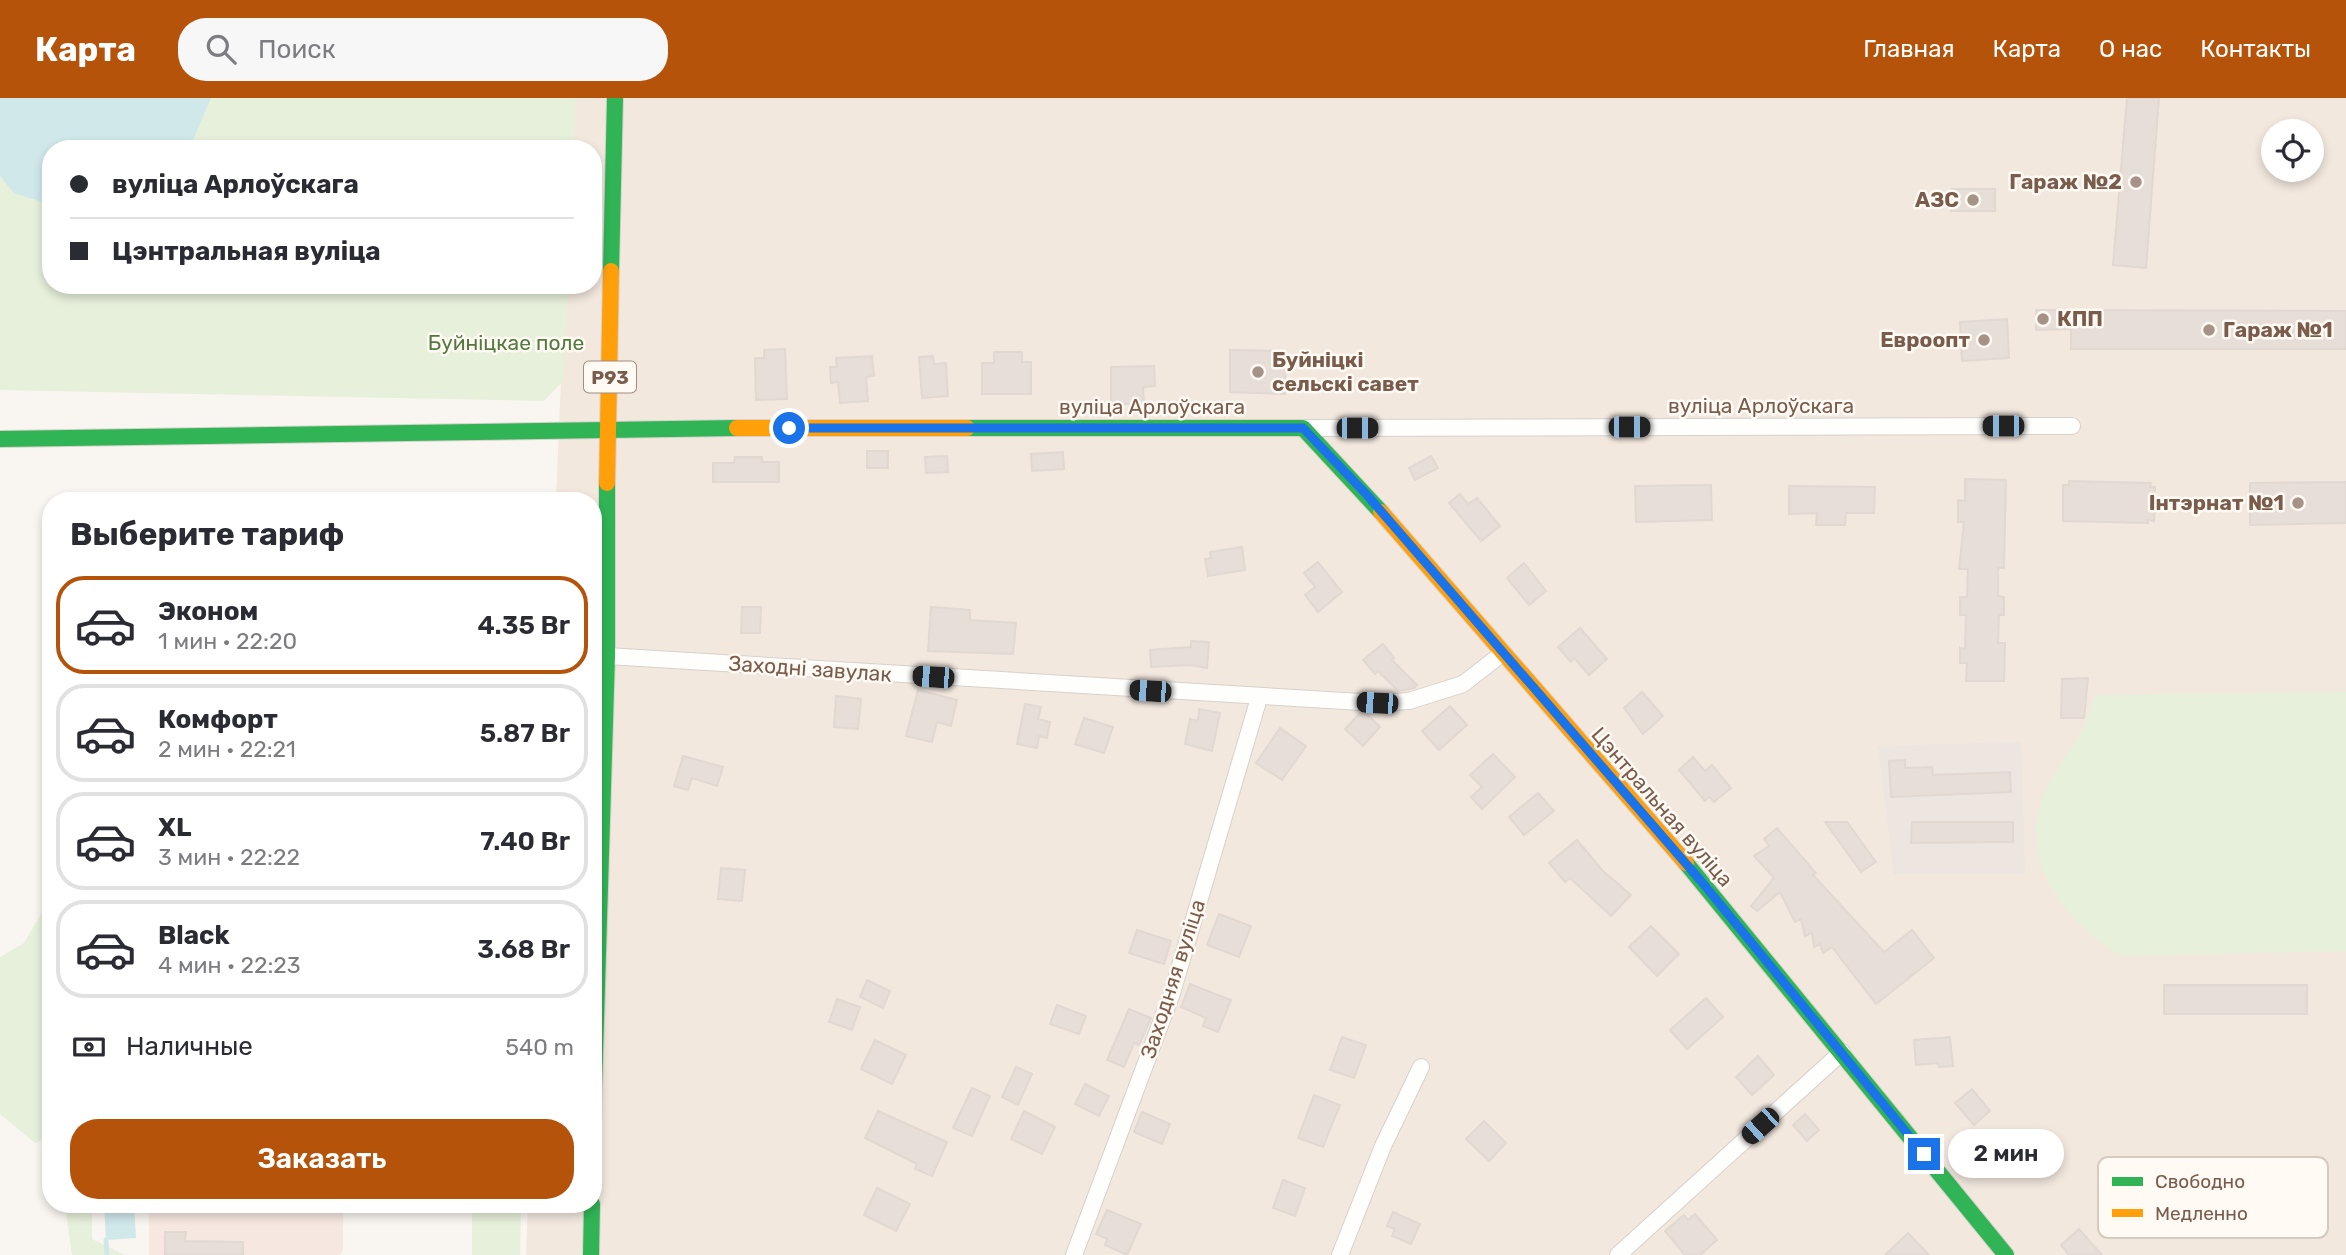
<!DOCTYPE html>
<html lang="ru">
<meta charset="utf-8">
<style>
body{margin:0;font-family:Rubik,sans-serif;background:#f7f7f7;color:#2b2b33;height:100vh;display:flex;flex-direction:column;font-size:26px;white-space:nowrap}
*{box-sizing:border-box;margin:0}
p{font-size:23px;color:#7c7c81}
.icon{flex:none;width:38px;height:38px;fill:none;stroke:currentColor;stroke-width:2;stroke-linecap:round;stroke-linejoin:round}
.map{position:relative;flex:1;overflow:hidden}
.panel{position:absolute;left:42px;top:394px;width:560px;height:721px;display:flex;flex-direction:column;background:#fff;border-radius:28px;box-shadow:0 4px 10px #0003}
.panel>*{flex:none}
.banner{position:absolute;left:42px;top:42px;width:560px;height:154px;border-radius:28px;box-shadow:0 4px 10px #0003;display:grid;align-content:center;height:154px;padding:0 28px;background:#fff}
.tools{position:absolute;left:2261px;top:21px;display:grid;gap:14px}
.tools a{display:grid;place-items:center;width:63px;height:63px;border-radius:50%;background:#fff;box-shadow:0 4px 10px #0003;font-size:35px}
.end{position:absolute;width:32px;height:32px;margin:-16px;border:9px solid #1a73e8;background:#fff;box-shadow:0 0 0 4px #fff}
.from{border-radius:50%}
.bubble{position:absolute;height:49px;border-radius:24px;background:#fff;box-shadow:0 4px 10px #0003;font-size:23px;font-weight:600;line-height:49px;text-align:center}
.car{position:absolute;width:21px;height:42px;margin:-21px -10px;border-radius:9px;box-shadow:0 0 5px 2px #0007;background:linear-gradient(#222 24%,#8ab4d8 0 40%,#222 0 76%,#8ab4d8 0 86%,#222 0)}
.banner b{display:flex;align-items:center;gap:24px;height:66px;font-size:26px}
.banner b+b{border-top:2px solid #e1e1e2}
.banner i{width:18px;height:18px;background:#2b2b33}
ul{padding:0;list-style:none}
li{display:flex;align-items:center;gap:21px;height:98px;margin:0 14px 10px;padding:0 14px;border:4px solid #e1e1e2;border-radius:28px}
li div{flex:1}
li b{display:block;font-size:26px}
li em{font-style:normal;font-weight:600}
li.active{border-color:#b45309}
li>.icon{width:63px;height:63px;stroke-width:1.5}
h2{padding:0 28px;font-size:32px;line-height:84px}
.pay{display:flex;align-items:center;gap:18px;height:77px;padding:0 28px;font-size:26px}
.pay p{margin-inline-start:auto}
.primary-button{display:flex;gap:14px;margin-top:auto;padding:14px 28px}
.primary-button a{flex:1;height:80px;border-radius:28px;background:#b45309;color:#fff;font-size:28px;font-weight:600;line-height:80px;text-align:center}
header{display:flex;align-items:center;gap:42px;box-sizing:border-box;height:98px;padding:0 35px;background:#b45309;color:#fff}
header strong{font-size:33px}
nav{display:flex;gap:38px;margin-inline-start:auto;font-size:24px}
.search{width:490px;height:63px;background:#f7f7f7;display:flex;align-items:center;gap:18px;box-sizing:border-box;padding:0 24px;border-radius:28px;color:#7c7c81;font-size:26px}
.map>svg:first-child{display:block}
.residential{fill:#f2e8de;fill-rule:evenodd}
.commercial{fill:#f6e8e1}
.industrial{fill:#ede5e0}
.green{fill:#e7f0db}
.water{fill:#d0e8ea}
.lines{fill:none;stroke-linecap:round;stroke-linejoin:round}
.stream{stroke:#d0e8ea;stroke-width:5}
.building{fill:#e6ded7;stroke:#e2d8d2;stroke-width:2}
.street-casing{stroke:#d7d1cb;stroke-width:18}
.fast-casing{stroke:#d9d2cb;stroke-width:18}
.slow-casing{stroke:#d9d2cb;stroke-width:18}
.street{stroke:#fefefd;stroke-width:16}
.fast{stroke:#30b455;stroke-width:16}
.slow{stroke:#ff9f0a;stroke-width:16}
.route{stroke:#1a73e8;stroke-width:9}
.poi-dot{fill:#a69286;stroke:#fffaf3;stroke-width:2.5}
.labels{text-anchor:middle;stroke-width:5;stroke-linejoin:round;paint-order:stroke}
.shield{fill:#fffaf3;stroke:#a28b7f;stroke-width:2}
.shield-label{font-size:19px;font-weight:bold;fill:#7a5c4d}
.poi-label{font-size:21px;font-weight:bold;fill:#7a5c4d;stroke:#fffaf3;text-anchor:end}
.park-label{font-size:21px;fill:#537a41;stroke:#fffaf3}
.street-label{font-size:21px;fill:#7a5c4d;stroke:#fffaf3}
.key{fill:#fffaf3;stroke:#d7cbc1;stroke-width:2}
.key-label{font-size:19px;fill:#7a5c4d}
</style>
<header>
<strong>Карта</strong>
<div class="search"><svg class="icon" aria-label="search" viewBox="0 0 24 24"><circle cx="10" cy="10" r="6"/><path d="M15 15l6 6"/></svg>Поиск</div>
<nav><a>Главная</a><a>Карта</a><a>О нас</a><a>Контакты</a></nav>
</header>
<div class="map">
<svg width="2346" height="1157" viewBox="0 0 2346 1157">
<rect width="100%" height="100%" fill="#f9f5f0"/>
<path class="residential" d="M573 0H2346V1157H526L528 1106H593V402H556L565 187H593V51H571ZM2273 33H2312V72H2273Z"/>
<polygon class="commercial" points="149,1106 343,1106 343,1152 340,1157 149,1157"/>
<polygon class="industrial" points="2021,644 2025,776 1894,776 1878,648"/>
<g class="green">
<polygon points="0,0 576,0 574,51 51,51 51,187 568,187 563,283 544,303 0,292"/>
<path d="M2346 594V853L2121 858C2064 823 2011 758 2048 688 2066 653 2086 638 2094 597Z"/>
<polygon points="51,799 51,1037 35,1045 0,1016 0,859 24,845"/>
<polygon points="65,1106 92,1106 92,1141 125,1157 72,1157"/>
<polygon points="472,1106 521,1106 520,1157 472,1157"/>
</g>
<g class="water">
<polygon points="0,0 211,0 189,51 51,51 51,107 14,95 0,78"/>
<polygon points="104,1106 134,1106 136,1140 106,1142"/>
</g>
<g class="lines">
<polyline class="stream" points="106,1142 107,1157"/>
</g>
<g class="building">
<polygon points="2127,0 2159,0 2146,170 2113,167"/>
<rect x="1951" y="91" width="44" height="22"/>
<polygon points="2036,212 2346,213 2346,251 2071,251 2071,231 2036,232"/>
<polygon points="2007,221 2009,260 1962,263 1960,224"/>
<polygon points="785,251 787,301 756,302 755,260 764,260 764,252"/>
<polygon points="1230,252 1286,253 1285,296 1230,294"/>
<polygon points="994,254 1022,254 1022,264 1031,264 1031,296 982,296 982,265 994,265"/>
<polygon points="872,258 874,278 866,279 868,303 840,305 838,284 831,285 830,269 837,269 836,260"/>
<polygon points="933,258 934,266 946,265 948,298 922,300 919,259"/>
<polygon points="1154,268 1155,288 1143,289 1144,306 1111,306 1111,269"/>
<rect x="867" y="353" width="21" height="17"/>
<polygon points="1063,354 1064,371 1032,373 1031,356"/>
<polygon points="947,358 948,374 926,375 925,359"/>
<polygon points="1431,358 1438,370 1415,382 1409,370"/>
<polygon points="735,359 762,359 762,364 779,364 779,384 713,384 713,365 734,365"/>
<polygon points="1965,381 2006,382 2004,470 1998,470 1998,498 2004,499 2004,517 1999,517 1998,545 2005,545 2004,583 1966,583 1967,565 1960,565 1960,550 1965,551 1966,517 1960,517 1960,499 1967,499 1968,471 1959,471 1964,424 1958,424 1958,402 1965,403"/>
<polygon points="2069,383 2151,385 2150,389 2155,389 2154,423 2147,422 2148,425 2063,423 2063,387 2069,387"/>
<polygon points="2346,384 2346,425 2250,427 2250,385"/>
<polygon points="1711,387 1712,422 1636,424 1635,388"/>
<polygon points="1789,388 1875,389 1874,415 1846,415 1845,427 1816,427 1817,415 1789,416"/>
<polygon points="1460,396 1468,406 1477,400 1500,428 1481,443 1449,405"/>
<polygon points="1242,449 1245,472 1208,478 1205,461 1211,460 1210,454"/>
<polygon points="1318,464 1342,494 1318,514 1305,497 1315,489 1304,475"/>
<polygon points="1524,465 1546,493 1529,507 1507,480"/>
<polygon points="742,509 761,509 760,535 741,535"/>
<polygon points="931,509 970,512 970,522 1016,525 1013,556 928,553"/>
<polygon points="1580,530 1607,561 1589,577 1574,560 1571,564 1558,549"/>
<polygon points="1191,543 1209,544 1207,570 1190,567 1151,569 1150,552 1191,549"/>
<polygon points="1383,546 1394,560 1392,562 1417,587 1414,590 1398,593 1378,573 1375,576 1363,562"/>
<polygon points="2088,580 2084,620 2061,620 2062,581"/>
<polygon points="918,592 957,602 951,628 937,624 932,644 906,638"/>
<polygon points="1642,594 1663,618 1643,636 1624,610"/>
<polygon points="836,598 861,601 858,631 834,629"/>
<polygon points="1025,606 1041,609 1038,621 1050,624 1047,640 1039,638 1037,650 1017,646"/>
<polygon points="1450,608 1467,627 1439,652 1422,633"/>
<polygon points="1199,611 1220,615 1212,653 1185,646 1190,621 1198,623"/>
<polygon points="1360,615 1366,615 1380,629 1363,648 1345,631"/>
<polygon points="1084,620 1113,629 1104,655 1075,646"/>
<polygon points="1280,630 1306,648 1282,682 1256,665"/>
<polygon points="1493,656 1515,679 1482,711 1471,699 1482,689 1470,677"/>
<polygon points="683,658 723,669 717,688 692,680 688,692 674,688"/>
<polygon points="1693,659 1705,673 1712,667 1731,690 1714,704 1709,699 1705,703 1679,672"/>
<polygon points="1905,662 1905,670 1932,669 1933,677 2010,674 2011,694 1891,699 1889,663"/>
<polygon points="1538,695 1554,713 1524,737 1509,719"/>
<polygon points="1825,724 1847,724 1876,764 1861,774"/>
<polygon points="1912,724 2013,724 2013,744 1911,745"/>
<polygon points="1777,730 1816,775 1813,777 1884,854 1912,832 1934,860 1876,906 1832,849 1823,855 1820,846 1814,849 1812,835 1805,838 1801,821 1795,824 1780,794 1757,813 1751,808 1774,780 1754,758 1769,748 1764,741"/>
<polygon points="1577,742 1603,773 1631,797 1611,818 1570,780 1565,784 1549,765"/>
<polygon points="721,770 745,772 742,803 718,801"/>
<polygon points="1219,816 1251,828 1239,859 1207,847"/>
<polygon points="1651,828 1679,856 1657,878 1629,849"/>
<polygon points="1137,832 1171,843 1164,866 1129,855"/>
<polygon points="867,882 890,893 883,910 860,899"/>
<polygon points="1190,886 1231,902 1218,934 1203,928 1206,920 1181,909"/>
<rect x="2164" y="887" width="143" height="29"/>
<polygon points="1706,900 1723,919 1687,951 1670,932"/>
<polygon points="837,901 860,909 852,932 829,924"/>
<polygon points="1057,907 1086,918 1079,936 1050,926"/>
<polygon points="1129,911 1151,920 1139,947 1134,945 1124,969 1107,962"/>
<polygon points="1342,939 1366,947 1354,980 1330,972"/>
<polygon points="1950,939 1953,968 1939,969 1938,965 1916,967 1914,942"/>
<polygon points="875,942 906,957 892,986 861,971"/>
<polygon points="1758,958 1774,977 1752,997 1736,979"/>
<polygon points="1016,969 1032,976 1018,1007 1002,999"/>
<polygon points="1085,986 1109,998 1099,1018 1075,1006"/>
<polygon points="972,990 990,998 972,1038 953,1030"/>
<polygon points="1972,991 1990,1013 1974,1027 1955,1005"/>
<polygon points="1314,997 1340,1007 1323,1049 1298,1040"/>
<polygon points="878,1013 947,1044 932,1078 915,1071 917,1066 865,1040"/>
<polygon points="1024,1013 1055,1029 1042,1056 1011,1041"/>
<polygon points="1142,1014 1170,1026 1162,1046 1134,1034"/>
<polygon points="1805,1016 1819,1032 1807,1043 1793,1027"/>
<polygon points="1484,1023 1506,1045 1489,1063 1466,1041"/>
<polygon points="2020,1036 2033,1054 2007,1072 1994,1054"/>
<polygon points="1283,1082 1305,1090 1295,1118 1273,1110"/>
<polygon points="877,1090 910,1106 896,1133 864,1117"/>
<polygon points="1107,1112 1141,1126 1127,1157 1105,1147 1107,1141 1096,1136"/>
<polygon points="1393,1114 1420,1126 1411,1146 1392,1138 1395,1131 1387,1128"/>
<polygon points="1695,1116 1717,1142 1700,1157 1685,1157 1665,1133 1684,1117 1688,1122"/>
<polygon points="2079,1131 2102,1157 2069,1157 2061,1147"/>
<polygon points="165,1134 186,1134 185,1143 243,1144 243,1157 165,1157"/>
<polygon points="1908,1135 1929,1157 1885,1157"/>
</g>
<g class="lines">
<defs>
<g id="street">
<polyline points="1303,330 2072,328"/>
<polyline points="607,558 1377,605 1409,603 1463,586 1503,555"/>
<polyline points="1074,1157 1172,895 1259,600"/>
<polyline points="1340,1157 1383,1048 1421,969"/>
<polyline points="1618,1157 1842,954"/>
</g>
<g id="fast">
<polyline points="611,173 615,0"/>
<polyline points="967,330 1303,330 1381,414"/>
<polyline points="0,341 737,330"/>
<polyline points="1686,765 2006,1157"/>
<polyline points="593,1021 607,558 607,385"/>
<polyline points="591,1157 592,1106"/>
</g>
<g id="slow">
<polyline points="737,330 967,330"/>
<polyline points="607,385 611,173"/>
<polyline points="1381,414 1686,765"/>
</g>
</defs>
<use href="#street" class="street-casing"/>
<use href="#fast" class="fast-casing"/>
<use href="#slow" class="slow-casing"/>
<use href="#street" class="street"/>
<use href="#fast" class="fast"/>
<use href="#slow" class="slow"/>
</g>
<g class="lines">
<polyline class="route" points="789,330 1303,330 1367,397 1701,783 1924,1056"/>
</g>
<g class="poi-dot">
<circle cx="2136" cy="84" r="7"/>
<circle cx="1973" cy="102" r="7"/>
<circle cx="2043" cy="221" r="7"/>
<circle cx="2209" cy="232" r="7"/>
<circle cx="1984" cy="242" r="7"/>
<circle cx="1258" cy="274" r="7"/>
<circle cx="2298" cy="405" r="7"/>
</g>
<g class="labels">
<rect class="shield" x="584" y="263.5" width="52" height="31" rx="5"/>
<g class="shield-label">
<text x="610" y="286">Р93</text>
</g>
<g class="poi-label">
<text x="2122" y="91">Гараж №2</text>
<text x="1959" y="109">АЗС</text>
<text x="2057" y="228" text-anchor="start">КПП</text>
<text x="2223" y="239" text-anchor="start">Гараж №1</text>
<text x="1970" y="249">Евроопт</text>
<text x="1272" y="269" text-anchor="start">Буйніцкі<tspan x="1272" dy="24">сельскі савет</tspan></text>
<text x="2284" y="412">Інтэрнат №1</text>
</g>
<g class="park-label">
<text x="506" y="252">Буйніцкае поле</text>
</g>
<g class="street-label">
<text x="1761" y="315">вуліца Арлоўскага</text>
<text x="1152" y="316">вуліца Арлоўскага</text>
<text transform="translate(810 571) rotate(4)" y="7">Заходні завулак</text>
<text transform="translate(1662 709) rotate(49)" y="7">Цэнтральная вуліца</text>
<text transform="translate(1173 881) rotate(-72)" y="7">Заходняя вуліца</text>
</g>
</g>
<rect x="2098" y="1059" width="230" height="81" rx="10" class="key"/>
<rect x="2112" y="1079" width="31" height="9" fill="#30b455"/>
<rect x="2112" y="1111" width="31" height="8" fill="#ff9f0a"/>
<g class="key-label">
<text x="2155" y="1090">Свободно</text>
<text x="2155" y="1122">Медленно</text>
</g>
</svg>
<div class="tools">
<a><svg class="icon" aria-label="locate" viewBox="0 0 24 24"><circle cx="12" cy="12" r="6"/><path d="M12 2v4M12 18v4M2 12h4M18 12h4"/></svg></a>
</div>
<i class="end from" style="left:789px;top:330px"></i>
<i class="end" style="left:1924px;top:1056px"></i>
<div class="bubble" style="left:1948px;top:1031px;width:116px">2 мин</div>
<i class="car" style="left:2003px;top:328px;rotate:270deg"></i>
<i class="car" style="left:1629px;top:329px;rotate:90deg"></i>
<i class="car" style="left:1357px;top:330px;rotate:90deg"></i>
<i class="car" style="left:933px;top:579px;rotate:274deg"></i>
<i class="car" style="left:1150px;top:593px;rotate:274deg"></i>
<i class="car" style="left:1377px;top:605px;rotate:273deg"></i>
<i class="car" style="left:1760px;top:1028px;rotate:228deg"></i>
<div class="banner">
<b><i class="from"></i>вуліца Арлоўскага</b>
<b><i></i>Цэнтральная вуліца</b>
</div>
<section class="panel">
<h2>Выберите тариф</h2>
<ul>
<li class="active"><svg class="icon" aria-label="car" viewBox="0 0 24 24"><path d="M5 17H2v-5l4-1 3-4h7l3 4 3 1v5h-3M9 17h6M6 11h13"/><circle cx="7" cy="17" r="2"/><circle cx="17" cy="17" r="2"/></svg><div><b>Эконом</b><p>1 мин · 22:20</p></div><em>4.35 Br</em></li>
<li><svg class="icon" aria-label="car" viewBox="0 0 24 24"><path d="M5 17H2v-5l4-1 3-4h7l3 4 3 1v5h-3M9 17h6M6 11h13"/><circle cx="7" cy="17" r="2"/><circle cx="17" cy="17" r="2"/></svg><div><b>Комфорт</b><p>2 мин · 22:21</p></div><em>5.87 Br</em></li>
<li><svg class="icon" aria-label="car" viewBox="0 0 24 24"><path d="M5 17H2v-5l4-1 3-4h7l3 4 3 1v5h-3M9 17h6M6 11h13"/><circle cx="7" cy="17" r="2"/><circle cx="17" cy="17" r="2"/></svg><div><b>XL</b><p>3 мин · 22:22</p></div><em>7.40 Br</em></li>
<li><svg class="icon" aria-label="car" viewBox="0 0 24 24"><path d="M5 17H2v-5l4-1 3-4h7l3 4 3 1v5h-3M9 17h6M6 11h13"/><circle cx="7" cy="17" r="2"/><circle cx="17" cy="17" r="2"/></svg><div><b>Black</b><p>4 мин · 22:23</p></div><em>3.68 Br</em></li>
</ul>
<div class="pay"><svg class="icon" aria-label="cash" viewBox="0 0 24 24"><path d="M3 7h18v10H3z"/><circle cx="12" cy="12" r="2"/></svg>Наличные<p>540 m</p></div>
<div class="primary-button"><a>Заказать</a></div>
</section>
</div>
